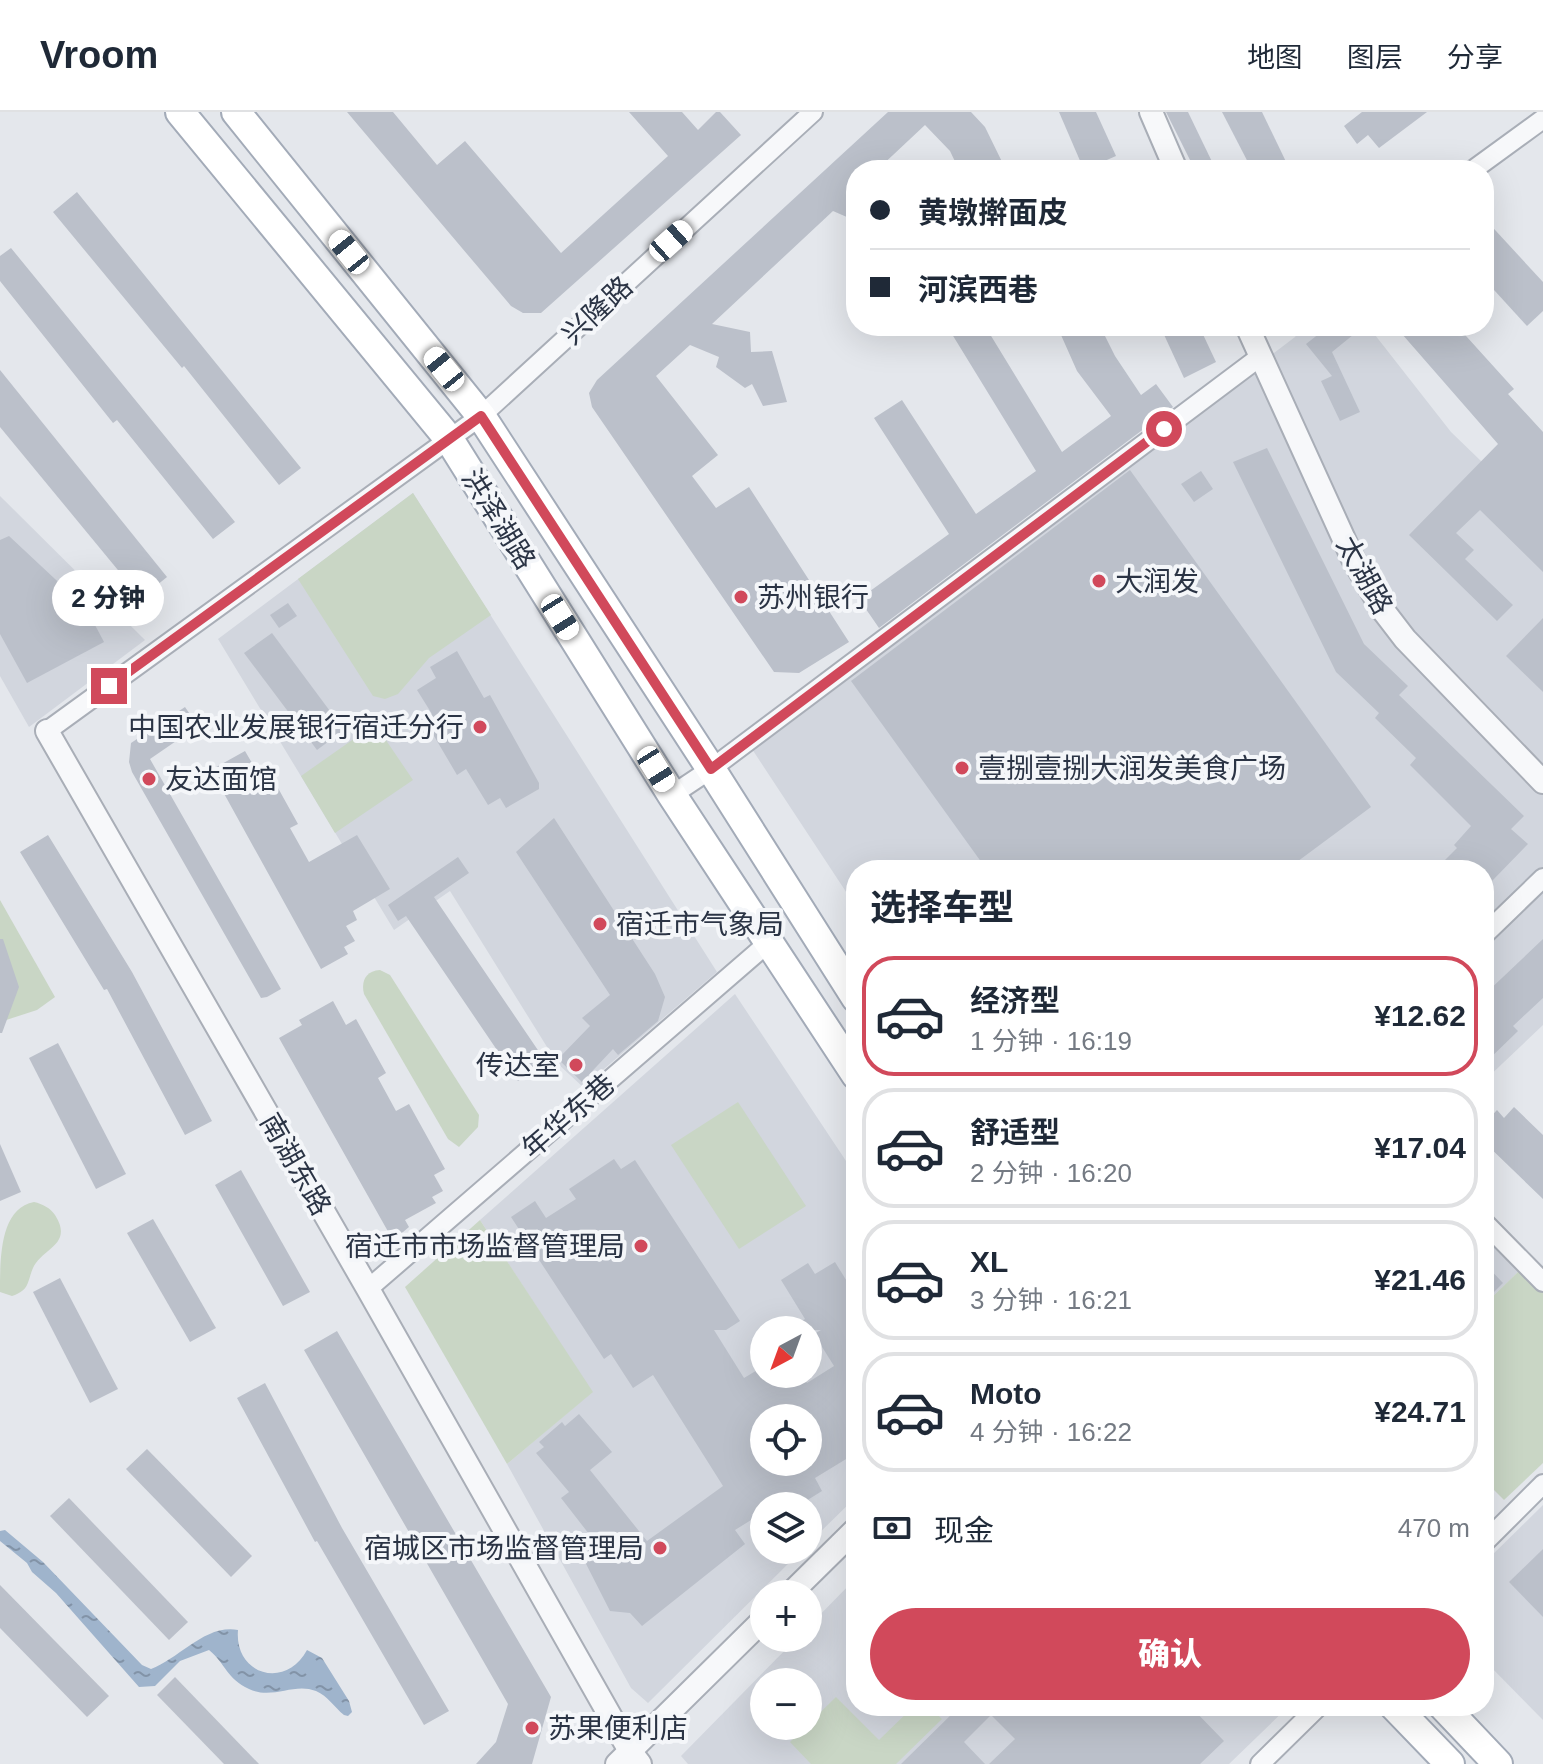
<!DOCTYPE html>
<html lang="zh">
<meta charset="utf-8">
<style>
body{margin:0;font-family:Helvetica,"Noto Sans SC",sans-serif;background:#f6f6f7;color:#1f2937;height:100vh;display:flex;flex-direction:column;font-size:30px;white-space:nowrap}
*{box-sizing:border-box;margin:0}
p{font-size:26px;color:#747a83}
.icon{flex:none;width:44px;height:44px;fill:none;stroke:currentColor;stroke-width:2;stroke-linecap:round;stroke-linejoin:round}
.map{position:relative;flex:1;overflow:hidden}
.drawer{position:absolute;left:846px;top:748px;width:648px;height:856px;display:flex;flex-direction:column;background:#fff;border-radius:32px;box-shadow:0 8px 32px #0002}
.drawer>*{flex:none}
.banner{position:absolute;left:846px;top:48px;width:648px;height:176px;border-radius:32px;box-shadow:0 8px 32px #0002;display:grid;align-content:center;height:176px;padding:0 24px;background:#fff}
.needle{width:52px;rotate:221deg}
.controls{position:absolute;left:750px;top:1204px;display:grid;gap:16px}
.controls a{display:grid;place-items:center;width:72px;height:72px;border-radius:50%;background:#fff;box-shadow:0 8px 32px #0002;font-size:40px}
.end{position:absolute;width:36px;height:36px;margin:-18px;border:10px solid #d1495b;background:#fff;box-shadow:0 0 0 4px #fff}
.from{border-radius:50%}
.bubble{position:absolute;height:56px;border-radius:28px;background:#fff;box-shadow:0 8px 32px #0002;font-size:26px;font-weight:800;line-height:56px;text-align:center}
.car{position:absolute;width:24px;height:48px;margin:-24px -12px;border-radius:10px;box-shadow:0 0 6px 2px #0007;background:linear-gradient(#fff 24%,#345 0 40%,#fff 0 76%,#345 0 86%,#fff 0)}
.banner b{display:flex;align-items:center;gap:28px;height:76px;font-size:30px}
.banner b+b{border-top:2px solid #e0e1e3}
.banner i{width:20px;height:20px;background:#1f2937}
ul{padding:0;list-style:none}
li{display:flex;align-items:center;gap:24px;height:120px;margin:0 16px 12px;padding:0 8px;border:4px solid #e0e1e3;border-radius:32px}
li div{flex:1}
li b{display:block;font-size:30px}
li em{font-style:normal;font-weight:800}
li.selected{border-color:#d1495b}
li>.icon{width:72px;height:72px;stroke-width:1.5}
h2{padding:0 24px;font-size:36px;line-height:96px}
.pay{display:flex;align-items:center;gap:20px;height:88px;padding:0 24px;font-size:30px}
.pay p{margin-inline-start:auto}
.action{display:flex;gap:16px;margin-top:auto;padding:16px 24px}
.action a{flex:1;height:92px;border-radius:48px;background:#d1495b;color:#fff;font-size:32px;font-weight:800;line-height:92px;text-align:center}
header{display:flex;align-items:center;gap:48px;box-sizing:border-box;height:112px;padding:0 40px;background:#fff;border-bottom:2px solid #e0e1e3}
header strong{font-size:38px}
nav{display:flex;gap:44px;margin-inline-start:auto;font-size:28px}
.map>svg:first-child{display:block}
.built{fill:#d2d6de;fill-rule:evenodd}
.green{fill:#c9d6c5}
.water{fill:url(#water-ripples)}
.building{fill:#bbc0ca;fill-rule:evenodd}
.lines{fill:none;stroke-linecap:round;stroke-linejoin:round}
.minor-casing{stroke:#a9aeb7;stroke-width:22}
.tertiary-casing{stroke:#a9aeb7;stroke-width:26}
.primary-casing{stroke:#a3abb8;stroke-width:32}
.minor{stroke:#f7f8fa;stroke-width:18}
.tertiary{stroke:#f7f8fa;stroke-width:22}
.primary{stroke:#fff;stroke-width:28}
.route{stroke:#d1495b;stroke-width:10}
.poi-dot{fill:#d1495b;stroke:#f4f6f9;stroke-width:3}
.labels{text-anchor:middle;stroke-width:8;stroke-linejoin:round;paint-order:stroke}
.street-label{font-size:28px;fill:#2b3445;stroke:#f4f6f9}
.poi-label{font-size:28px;fill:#2b3445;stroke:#f4f6f9;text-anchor:start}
</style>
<header>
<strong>Vroom</strong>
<nav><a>地图</a><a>图层</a><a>分享</a></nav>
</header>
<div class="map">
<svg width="1543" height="1652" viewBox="0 0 1543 1652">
<defs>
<pattern id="water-ripples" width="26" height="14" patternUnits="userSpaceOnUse" patternTransform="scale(2)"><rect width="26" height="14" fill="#9fb4cc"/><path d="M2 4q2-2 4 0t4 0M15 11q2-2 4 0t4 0" fill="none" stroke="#8293a7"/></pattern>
</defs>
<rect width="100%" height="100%" fill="#e4e7ec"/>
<g class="built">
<polygon points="1303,214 1368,214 1451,320 1543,409 1543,913 1484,969 1484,758 856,758 856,795 752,637 1295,225"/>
<polygon points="413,381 717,860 583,975 557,951 450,779 394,818 218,527"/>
<polygon points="0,384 145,528 29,615 0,564"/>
<path d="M735 882 856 1064V1385L808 1432V1394H764V1438H802L648 1591 631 1576 507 1352 592 1280 480 1108ZM764 1218H808V1262H764ZM764 1306H808V1350H764Z"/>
<polygon points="1484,1118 1522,1156 1484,1193"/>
<polygon points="1543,1393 1543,1608 1484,1548 1484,1451"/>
<path d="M856 1466V1594H1289L1229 1652H688L681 1644 797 1526H808V1515ZM764 1570H808V1614H764Z"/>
</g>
<g class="green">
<polygon points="413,381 491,503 429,546 398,582 385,587 373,584 298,467"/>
<polygon points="375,612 413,668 335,721 301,664"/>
<polygon points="0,788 55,885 37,898 0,910"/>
<path d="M380 858 390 863 479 1003 478 1015 459 1035 448 1027 364 882C361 870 365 859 380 858Z"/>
<polygon points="738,990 806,1094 739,1137 671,1033"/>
<path d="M34 1090C43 1092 50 1096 55 1103 74 1133 42 1136 33 1156 27 1170 30 1178 12 1184L0 1180C0 1146 0 1096 34 1090Z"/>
<polygon points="480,1108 593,1280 507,1352 405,1175"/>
<polygon points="1522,1156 1543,1178 1543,1351 1504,1388 1484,1368 1484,1193"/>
<polygon points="836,1585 879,1628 914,1594 928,1594 942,1607 896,1652 811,1652 790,1630"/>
</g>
<path class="water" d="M5 1418 43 1450 142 1553 151 1557C179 1547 205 1512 238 1518 234 1563 286 1578 307 1538L322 1546 349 1589 352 1600 348 1604 344 1603C334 1595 328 1584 316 1579 294 1570 273 1588 249 1577 227 1567 225 1551 209 1538L180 1549 155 1574 139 1575 56 1481 32 1460 27 1451 0 1429V1419Z"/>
<g class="building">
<polygon points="347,0 393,0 437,53 465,29 561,141 668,44 629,0 682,0 698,18 716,0 720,0 741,23 541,201 523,201 511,194"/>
<polygon points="888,0 971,0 985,15 1006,58 959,58 950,39 925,13 877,58 856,58 856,109 833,99 712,212 750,220 751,240 772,239 787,290 763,294 752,272 745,276 716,255 719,245 690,233 656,264 718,343 692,364 716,396 749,375 849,530 799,561 774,560 592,295 589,281 597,268"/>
<polygon points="1059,0 1096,0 1116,44 1084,58"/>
<polygon points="1166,0 1188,0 1216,58 1195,58"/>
<polygon points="1222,0 1262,0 1290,58 1252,58"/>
<polygon points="1362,0 1427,0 1379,36 1368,23 1357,32 1344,14"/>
<polygon points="77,80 301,356 279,373 184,254 182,256 53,100"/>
<polygon points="1484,106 1543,170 1543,199 1527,214 1484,167"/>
<polygon points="11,136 235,410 213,427 117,308 113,311 0,169 0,144"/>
<polygon points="947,214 985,214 1062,340 1111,304 1077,259 1057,214 1100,214 1115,244 1141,283 1156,272 1173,295 879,516 859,487 949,422 874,306 902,288 976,402 1036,359"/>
<polygon points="1160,214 1199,214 1216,250 1184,266"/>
<polygon points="1329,214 1364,214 1332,240 1360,300 1340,309 1321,269 1332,264 1306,232"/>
<polygon points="1395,214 1457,214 1514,277 1508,282 1543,320 1543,460 1480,398 1456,421 1474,438 1465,447 1513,493 1497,509 1409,423 1498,332"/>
<polygon points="0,258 167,465 141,486 0,315"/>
<polygon points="1267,336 1364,532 1408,574 1399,583 1524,704 1511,717 1528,732 1492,769 1484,762 1484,758 1435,758 1457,736 1454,733 1471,714 1410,653 1416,646 1375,606 1379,601 1336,560 1233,350"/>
<polygon points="1130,358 1371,695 1286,758 987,758 851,569"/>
<polygon points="1201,359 1213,377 1194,390 1181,372"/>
<polygon points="9,424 86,496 104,530 27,571 0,522 0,428"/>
<polygon points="288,491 297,504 279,516 270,503"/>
<polygon points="1543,506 1543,580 1506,544"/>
<polygon points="272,521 344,618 317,638 244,541"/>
<polygon points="457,539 484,586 490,583 539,671 539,677 506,696 500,686 488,693 466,657 457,663 424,607 432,602 417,578 436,566 430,555"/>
<polygon points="185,595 198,614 150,647 281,877 267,885 261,886 132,660 129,650 131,631"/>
<polygon points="245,639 259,663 268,658 298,712 290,716 309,750 357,723 390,777 353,799 357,808 346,814 355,829 344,835 348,842 321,857 211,658"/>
<polygon points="554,706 655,862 665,885 658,909 618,943 613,937 582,970 558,947 590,914 582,906 610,883 516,740"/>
<polygon points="48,723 132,860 212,1009 185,1023 107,877 104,878 20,740"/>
<polygon points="458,745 469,761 434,785 546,950 518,969 406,804 398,809 388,793"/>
<polygon points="0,827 3,827 19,875 2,921 0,921"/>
<polygon points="1543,827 1543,886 1513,914 1518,919 1484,952 1484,883"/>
<polygon points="333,889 346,913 356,907 386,961 378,966 396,999 409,992 445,1057 434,1063 443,1079 432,1085 436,1091 405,1108 409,1115 397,1125 390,1123 279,926 302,913 299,908"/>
<polygon points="58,931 126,1062 96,1077 29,946"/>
<polygon points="1514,995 1543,1023 1543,1087 1484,1030 1484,1012 1497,998 1504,1006"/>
<polygon points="0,1032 21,1080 0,1089"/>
<path d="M614 1047 621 1057 635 1048 740 1209 726 1218H714L744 1266 764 1254V1262H801L807 1271 834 1254 814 1222 821 1218H787L805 1207 781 1168 808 1151 815 1162 835 1150 856 1184V1341L815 1366 822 1379 798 1394H764V1400L735 1418 745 1432 642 1514 630 1501 610 1499 581 1442 596 1431 561 1386 569 1380 536 1341 544 1335 539 1330 562 1310 565 1314 579 1302 612 1340 590 1358 647 1429 723 1374 653 1263 633 1276 611 1242 604 1247 511 1105 535 1089 546 1106 576 1087 569 1077ZM764 1306H808V1350H764Z"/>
<polygon points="241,1058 310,1180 283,1194 215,1073"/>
<polygon points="153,1107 216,1216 190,1230 127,1121"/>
<polygon points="1484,1151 1503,1171 1484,1190"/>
<polygon points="60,1166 118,1277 90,1291 33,1180"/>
<polygon points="337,1219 551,1585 532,1652 476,1652 496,1630 508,1592 304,1238"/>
<polygon points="265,1271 342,1416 449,1599 424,1613 317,1429 315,1430 237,1286"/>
<polygon points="147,1337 252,1444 231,1465 126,1357"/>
<polygon points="69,1386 188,1510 169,1528 50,1404"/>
<polygon points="1543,1437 1543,1505 1509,1470"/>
<polygon points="0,1473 109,1584 87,1605 0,1516"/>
<polygon points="175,1565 259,1652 224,1652 157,1583"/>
<polygon points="960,1594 1190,1594 1224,1629 1200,1652 989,1652 1015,1627 991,1603 964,1630 985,1652 901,1652"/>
</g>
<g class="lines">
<defs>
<g id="minor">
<polyline points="1473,58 1543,7"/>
<polyline points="47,619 481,304 813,0"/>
<polyline points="672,683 711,657 1261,244"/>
<polyline points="1484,823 1543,766"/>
<polyline points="1484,1110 1543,1170"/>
<polyline points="368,1177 768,831"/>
<polyline points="1484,1431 1543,1372"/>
<polyline points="1260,1652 1319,1594"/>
</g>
<g id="tertiary">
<polyline points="1151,0 1176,58"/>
<polyline points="1247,214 1353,447 1382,497 1405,527 1543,670"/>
<polyline points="47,619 368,1177 630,1639 640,1652"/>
<polyline points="790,1482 856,1417"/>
<polyline points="617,1652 764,1507"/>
</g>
<g id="primary">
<polyline points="180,0 449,327 672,683 856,963"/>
<polyline points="236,0 481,304 711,657 856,886"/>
<polyline points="1394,1594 1450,1652"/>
<polyline points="1443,1594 1498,1652"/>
</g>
</defs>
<use href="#minor" class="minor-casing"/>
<use href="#tertiary" class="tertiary-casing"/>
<use href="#primary" class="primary-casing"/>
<use href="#minor" class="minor"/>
<use href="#tertiary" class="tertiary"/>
<use href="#primary" class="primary"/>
</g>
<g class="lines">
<polyline class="route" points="109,574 481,304 711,657 1164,317"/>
</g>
<g class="poi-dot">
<circle cx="1099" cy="469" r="8"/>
<circle cx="741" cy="485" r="8"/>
<circle cx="480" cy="615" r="8"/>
<circle cx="962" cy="656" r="8"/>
<circle cx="149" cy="667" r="8"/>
<circle cx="600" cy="812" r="8"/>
<circle cx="576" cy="953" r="8"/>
<circle cx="641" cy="1134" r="8"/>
<circle cx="660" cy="1436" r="8"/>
<circle cx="532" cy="1616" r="8"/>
</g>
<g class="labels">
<g class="street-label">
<text transform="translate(597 198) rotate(-43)" y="10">兴隆路</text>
<text transform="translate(499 407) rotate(58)" y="10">洪泽湖路</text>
<text transform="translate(1365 463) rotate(61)" y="10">太湖路</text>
<text transform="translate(568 1004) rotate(-41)" y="10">年华东巷</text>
<text transform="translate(296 1052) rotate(60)" y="10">南湖东路</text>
</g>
<g class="poi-label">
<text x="1115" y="479">大润发</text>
<text x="757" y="495">苏州银行</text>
<text x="464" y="625" text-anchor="end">中国农业发展银行宿迁分行</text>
<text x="978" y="666">壹捌壹捌大润发美食广场</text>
<text x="165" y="677">友达面馆</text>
<text x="616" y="822">宿迁市气象局</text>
<text x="560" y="963" text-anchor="end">传达室</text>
<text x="625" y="1144" text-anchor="end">宿迁市市场监督管理局</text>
<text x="644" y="1446" text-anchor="end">宿城区市场监督管理局</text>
<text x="548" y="1626">苏果便利店</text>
</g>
</g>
</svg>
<div class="controls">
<a><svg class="needle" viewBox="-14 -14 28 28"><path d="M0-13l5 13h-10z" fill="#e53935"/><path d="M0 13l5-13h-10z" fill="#747a83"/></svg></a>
<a><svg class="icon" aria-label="locate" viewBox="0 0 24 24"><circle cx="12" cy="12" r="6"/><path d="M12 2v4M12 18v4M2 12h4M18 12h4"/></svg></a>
<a><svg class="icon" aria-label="layers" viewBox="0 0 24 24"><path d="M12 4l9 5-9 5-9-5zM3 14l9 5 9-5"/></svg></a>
<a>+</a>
<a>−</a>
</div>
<i class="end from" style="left:1164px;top:317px"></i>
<i class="end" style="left:109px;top:574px"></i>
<div class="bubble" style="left:52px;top:458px;width:112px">2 分钟</div>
<i class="car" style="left:671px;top:129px;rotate:48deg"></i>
<i class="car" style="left:349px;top:140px;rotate:321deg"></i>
<i class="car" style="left:444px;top:257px;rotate:321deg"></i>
<i class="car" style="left:560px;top:505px;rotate:148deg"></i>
<i class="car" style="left:656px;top:657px;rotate:148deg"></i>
<div class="banner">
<b><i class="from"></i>黄墩擀面皮</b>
<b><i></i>河滨西巷</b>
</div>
<section class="drawer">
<h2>选择车型</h2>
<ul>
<li class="selected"><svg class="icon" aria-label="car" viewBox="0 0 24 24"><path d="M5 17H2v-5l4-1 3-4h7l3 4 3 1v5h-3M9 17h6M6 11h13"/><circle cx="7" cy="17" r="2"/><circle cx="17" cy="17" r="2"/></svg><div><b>经济型</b><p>1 分钟 · 16:19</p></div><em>¥12.62</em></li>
<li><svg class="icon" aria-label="car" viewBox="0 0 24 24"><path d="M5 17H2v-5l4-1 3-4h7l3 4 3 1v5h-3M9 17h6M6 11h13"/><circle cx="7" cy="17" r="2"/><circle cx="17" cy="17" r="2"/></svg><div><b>舒适型</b><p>2 分钟 · 16:20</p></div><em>¥17.04</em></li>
<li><svg class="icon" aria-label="car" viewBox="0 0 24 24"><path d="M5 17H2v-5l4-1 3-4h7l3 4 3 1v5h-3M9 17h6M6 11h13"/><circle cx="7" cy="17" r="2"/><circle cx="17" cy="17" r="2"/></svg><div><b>XL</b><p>3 分钟 · 16:21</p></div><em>¥21.46</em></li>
<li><svg class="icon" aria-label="car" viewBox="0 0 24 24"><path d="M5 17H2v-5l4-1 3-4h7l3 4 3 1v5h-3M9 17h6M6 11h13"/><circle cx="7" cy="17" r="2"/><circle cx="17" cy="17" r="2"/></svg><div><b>Moto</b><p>4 分钟 · 16:22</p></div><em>¥24.71</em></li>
</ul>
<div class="pay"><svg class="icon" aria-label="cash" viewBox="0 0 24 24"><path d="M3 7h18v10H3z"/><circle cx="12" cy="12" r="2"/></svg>现金<p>470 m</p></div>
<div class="action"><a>确认</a></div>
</section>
</div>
